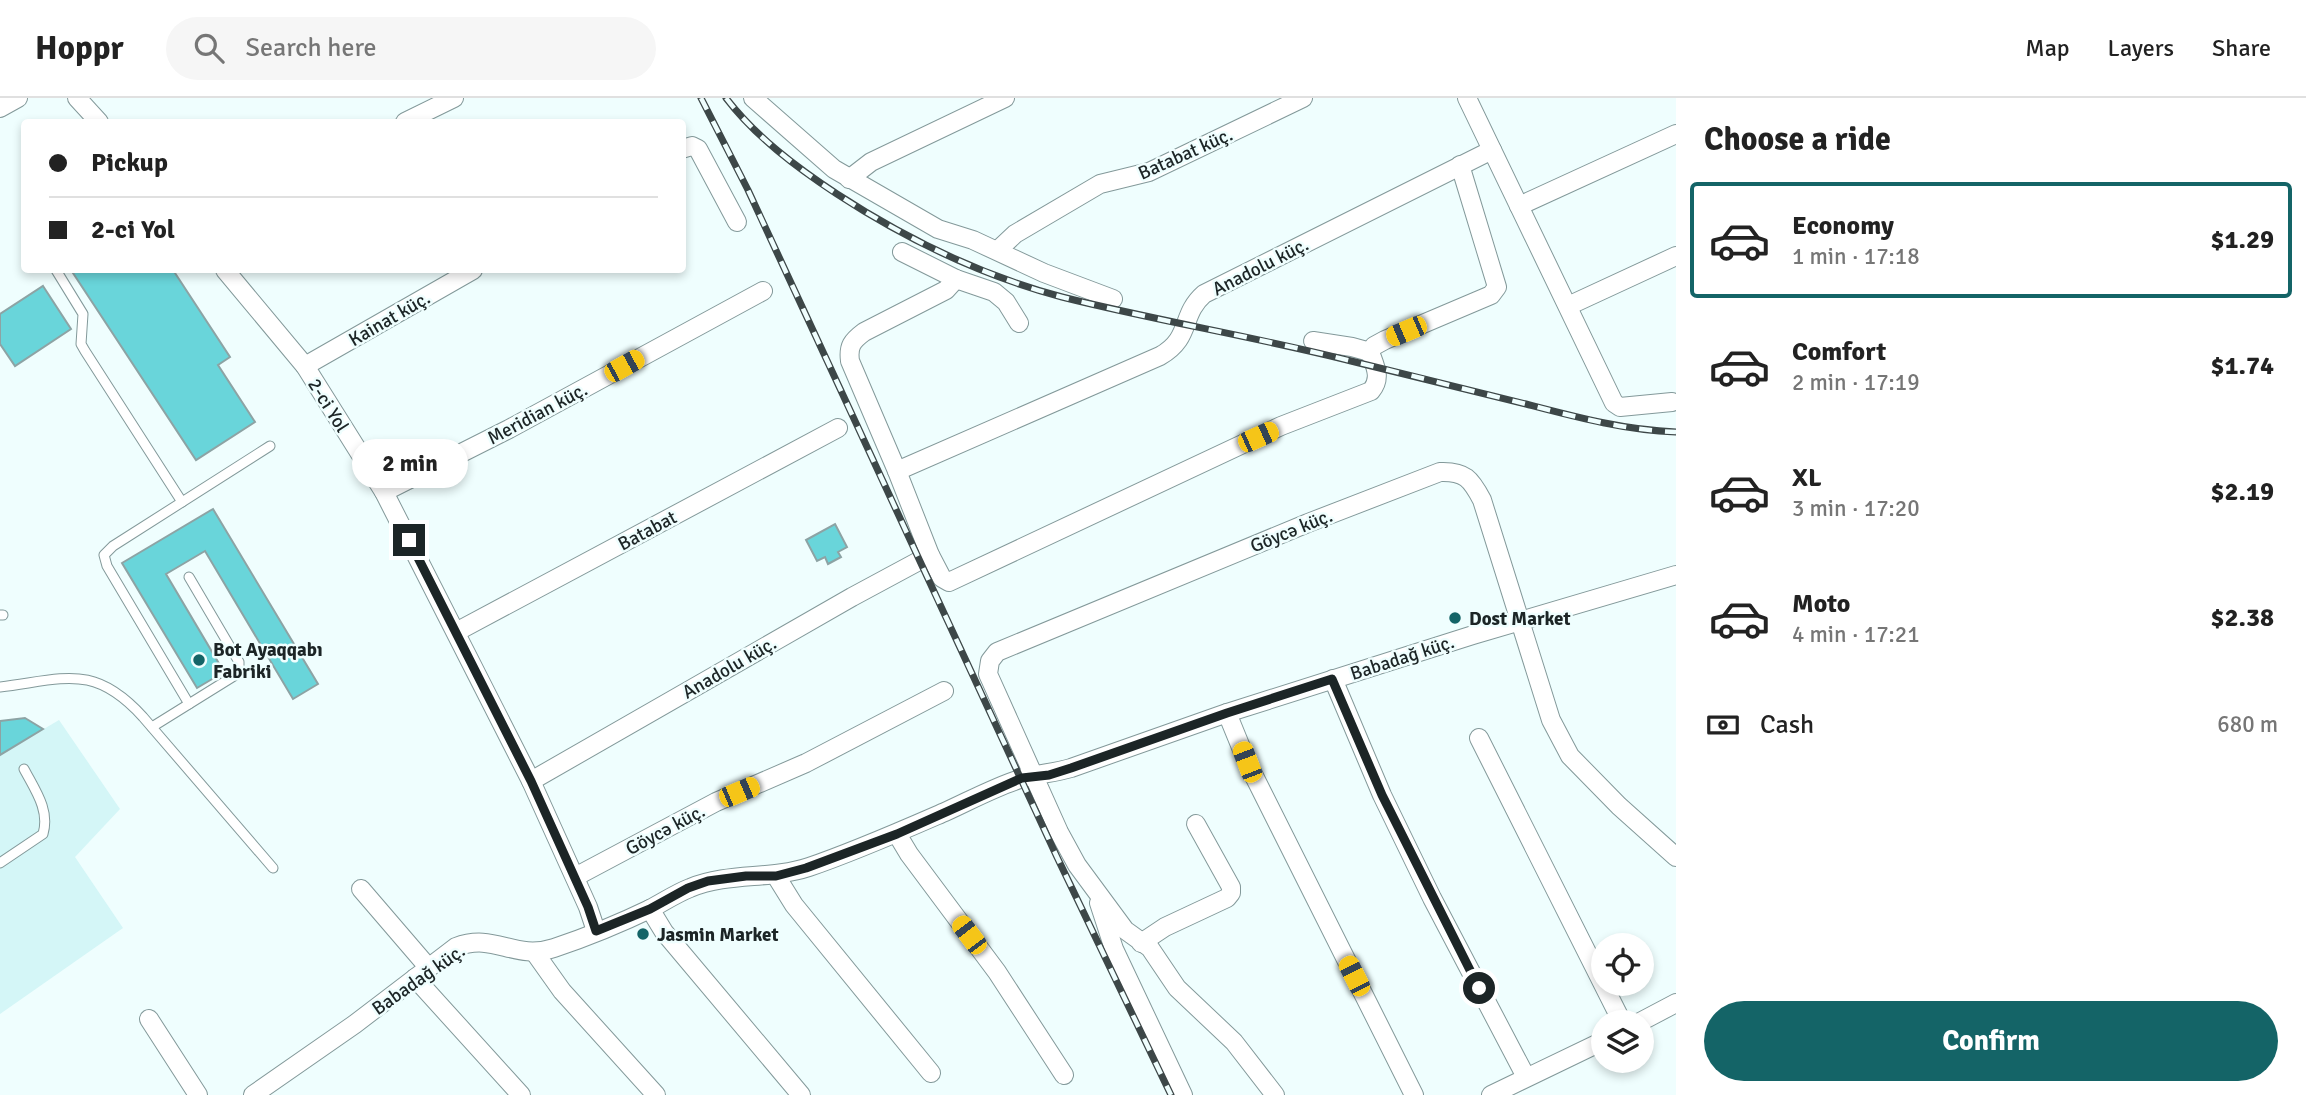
<!DOCTYPE html>
<meta charset="utf-8">
<style>
body{margin:0;font-family:Signika,sans-serif;background:#f6f6f6;color:#222;height:100vh;display:flex;flex-direction:column;font-size:26px;white-space:nowrap}
*{box-sizing:border-box;margin:0}
p{font-size:23px;color:#767676}
.icon{flex:none;width:38px;height:38px;fill:none;stroke:currentColor;stroke-width:2;stroke-linecap:round;stroke-linejoin:round}
.map{position:relative;flex:1;overflow:hidden}
.drawer{display:flex;flex-direction:column;background:#fff;width:630px}
.drawer>*{flex:none}
.hud{position:absolute;left:21px;top:21px;width:665px;height:154px;border-radius:7px;box-shadow:0 4px 10px #0003;display:grid;align-content:center;height:154px;padding:0 28px;background:#fff}
.tools{position:absolute;left:1591px;top:835px;display:grid;gap:14px}
.tools a{display:grid;place-items:center;width:63px;height:63px;border-radius:50%;background:#fff;box-shadow:0 4px 10px #0003;font-size:35px}
.end{position:absolute;width:32px;height:32px;margin:-16px;border:9px solid #1c2526;background:#fff;box-shadow:0 0 0 4px #fff}
.from{border-radius:50%}
.bubble{position:absolute;height:49px;border-radius:24px;background:#fff;box-shadow:0 4px 10px #0003;font-size:23px;font-weight:700;line-height:49px;text-align:center}
.car{position:absolute;width:21px;height:42px;margin:-21px -10px;border-radius:9px;box-shadow:0 0 5px 2px #0007;background:linear-gradient(#f5c518 24%,#345 0 40%,#f5c518 0 76%,#345 0 86%,#f5c518 0)}
.hud b{display:flex;align-items:center;gap:24px;height:66px;font-size:26px}
.hud b+b{border-top:2px solid #e0e0e0}
.hud i{width:18px;height:18px;background:#222}
ul{padding:0;list-style:none}
li{display:flex;align-items:center;gap:21px;height:116px;margin:0 14px 10px;padding:0 14px;border:4px solid transparent;border-radius:7px}
li div{flex:1}
li b{display:block;font-size:26px}
li em{font-style:normal;font-weight:700}
li.active{border-color:#146467}
li>.icon{width:63px;height:63px;stroke-width:1.5}
h2{padding:0 28px;font-size:32px;line-height:84px}
.pay{display:flex;align-items:center;gap:18px;height:77px;padding:0 28px;font-size:26px}
.pay p{margin-inline-start:auto}
.primary-button{display:flex;gap:14px;margin-top:auto;padding:14px 28px}
.primary-button a{flex:1;height:80px;border-radius:42px;background:#146467;color:#fff;font-size:28px;font-weight:700;line-height:80px;text-align:center}
header{display:flex;align-items:center;gap:42px;box-sizing:border-box;height:98px;padding:0 35px;background:#fff;border-bottom:2px solid #e0e0e0}
header strong{font-size:33px}
nav{display:flex;gap:38px;margin-inline-start:auto;font-size:24px}
.search{width:490px;height:63px;background:#f6f6f6;display:flex;align-items:center;gap:18px;box-sizing:border-box;padding:0 24px;border-radius:38px;color:#767676;font-size:26px}
main{display:flex;flex:1;min-height:0}
.map>svg:first-child{display:block}
.built{fill:#d4f6f7}
.building{fill:#69d5da;stroke:#8da3a4;stroke-width:2}
.lines{fill:none;stroke-linecap:round;stroke-linejoin:round}
.lane-casing{stroke:#83999a;stroke-width:11}
.street-casing{stroke:#83999a;stroke-width:20}
.lane{stroke:#fff;stroke-width:9}
.street{stroke:#fff;stroke-width:18}
.rail-casing{stroke:#3d4748;stroke-width:7}
.rail{stroke:#effefe;stroke-width:4.5;stroke-dasharray:13;stroke-linecap:butt}
.route{stroke:#1c2526;stroke-width:9}
.poi-dot{fill:#146467;stroke:#effefe;stroke-width:2.5}
.labels{text-anchor:middle;stroke-width:5;stroke-linejoin:round;paint-order:stroke}
.street-label{font-size:19px;fill:#1c2526;stroke:#effefe}
.poi-label{font-size:19px;font-weight:bold;fill:#1c2526;stroke:#effefe;text-anchor:start}
</style>
<header>
<strong>Hoppr</strong>
<div class="search"><svg class="icon" aria-label="search" viewBox="0 0 24 24"><circle cx="10" cy="10" r="6"/><path d="M15 15l6 6"/></svg>Search here</div>
<nav><a>Map</a><a>Layers</a><a>Share</a></nav>
</header>
<main>
<div class="map">
<svg width="1676" height="997" viewBox="0 0 1676 997">
<rect width="100%" height="100%" fill="#effefe"/>
<polygon class="built" points="59,622 120,711 75,759 123,830 0,916 0,657"/>
<g class="building">
<polygon points="71,172 173,172 230,259 218,267 255,324 196,362"/>
<polygon points="43,188 71,231 15,268 0,246 0,216"/>
<polygon points="213,411 318,586 293,601 205,453 166,476 224,574 197,590 122,465"/>
<polygon points="835,426 847,449 838,454 841,459 828,466 825,459 817,463 806,442"/>
<polygon points="25,620 43,631 0,657 0,623"/>
</g>
<g class="lines">
<defs>
<g id="lane">
<polyline points="56,172 83,216 81,246 85,253 182,404"/>
<polyline points="0,517 3,517"/>
<path d="M0 589C65 581 94 565 143 619L273 770"/>
<polyline points="189,606 107,468 104,457 113,448 270,348"/>
<polyline points="152,629 234,578 239,571 239,564 189,479"/>
<path d="M0 765 43 736C50 712 35 692 24 671"/>
</g>
<g id="street">
<polyline points="77,0 99,24"/>
<polyline points="753,0 834,71 938,131 973,142 1044,175 1113,201"/>
<polyline points="1467,0 1614,305 1620,309 1672,304"/>
<polyline points="0,10 18,0"/>
<polyline points="405,24 454,0"/>
<polyline points="682,51 692,48 698,51 737,124"/>
<polyline points="849,81 871,64 1005,0"/>
<polyline points="1519,108 1676,36"/>
<polyline points="998,152 1015,136 1100,86 1149,74 1303,0"/>
<polyline points="902,154 956,181 994,194 1006,204 1019,225"/>
<polyline points="225,172 305,268 384,394 531,683 588,809 596,833"/>
<path d="M956 181 946 192 864 234C852 243 848 248 850 263L897 373 930 457 942 480 949 484 1281 328 1371 293C1382 280 1375 268 1370 254"/>
<polyline points="1568,208 1676,158"/>
<polyline points="1313,243 1352,249 1370,254"/>
<polyline points="1370,254 1374,248 1385,242 1491,197 1497,189 1460,67"/>
<polyline points="305,268 473,172"/>
<path d="M897 373 1160 258C1192 240 1180 217 1204 196L1492 52"/>
<polyline points="384,394 509,331 763,193"/>
<polyline points="456,534 838,330"/>
<polyline points="1333,581 1382,697 1432,800 1526,979"/>
<polyline points="1227,615 1247,664 1414,997"/>
<polyline points="1479,640 1622,924"/>
<polyline points="531,683 852,499 930,457"/>
<polyline points="897,736 909,756 997,874 1064,977"/>
<polyline points="776,778 794,807 931,975"/>
<polyline points="575,779 716,704 806,665 944,593"/>
<polyline points="361,791 428,869"/>
<polyline points="1099,805 1114,851 1183,997"/>
<polyline points="650,811 664,834 801,997"/>
<polyline points="1141,845 1165,829 1227,800 1231,795 1231,789 1196,726"/>
<polyline points="535,855 562,893 656,997"/>
<polyline points="415,880 521,997"/>
<polyline points="149,921 198,997"/>
<polyline points="1640,924 1676,905"/>
<path d="M253 997 355 926 456 849C495 834 514 863 554 850 587 839 621 825 652 810 665 803 677 795 690 790 729 774 770 782 809 769 856 753 901 733 947 713 971 702 995 689 1020 681 1036 676 1054 675 1071 670L1227 615 1473 537 1676 477"/>
<path d="M1275 997 1234 944 1177 890 1150 850 1125 832 1077 767 1059 734 988 576 990 563 997 554 1308 425 1440 374C1465 373 1471 381 1482 402L1551 622 1570 658 1619 708 1676 759"/>
<polyline points="1491,997 1603,943"/>
</g>
</defs>
<use href="#lane" class="lane-casing"/>
<use href="#street" class="street-casing"/>
<use href="#lane" class="lane"/>
<use href="#street" class="street"/>
<defs>
<g id="rail">
<polyline points="701,0 748,92 1057,759 1171,997"/>
<path d="M726 0C756 39 796 69 837 96 906 141 983 178 1062 199 1158 223 1256 239 1351 263 1410 277 1468 292 1526 306 1576 319 1624 332 1676 334"/>
</g>
</defs>
<use href="#rail" class="rail-casing"/>
<use href="#rail" class="rail"/>
</g>
<g class="lines">
<polyline class="route" points="409,442 531,683 588,809 596,833 650,811 688,790 708,783 746,778 776,778 806,770 897,736 1022,680 1049,677 1071,670 1227,615 1332,581 1382,697 1479,890"/>
</g>
<g class="poi-dot">
<circle cx="1455" cy="520" r="7"/>
<circle cx="199" cy="562" r="7"/>
<circle cx="643" cy="836" r="7"/>
</g>
<g class="labels">
<g class="street-label">
<text transform="translate(1185 55) rotate(-24)" y="7">Batabat küç.</text>
<text transform="translate(1260 168) rotate(-27)" y="7">Anadolu küç.</text>
<text transform="translate(389 220) rotate(-30)" y="7">Kainat küç.</text>
<text transform="translate(329 307) rotate(58)" y="7">2-ci Yol</text>
<text transform="translate(537 315) rotate(-28)" y="7">Meridian küç.</text>
<text transform="translate(647 432) rotate(-28)" y="7">Batabat</text>
<text transform="translate(1291 432) rotate(-22)" y="7">Göycə küç.</text>
<text transform="translate(1402 559) rotate(-18)" y="7">Babadağ küç.</text>
<text transform="translate(729 569) rotate(-30)" y="7">Anadolu küç.</text>
<text transform="translate(665 731) rotate(-28)" y="7">Göycə küç.</text>
<text transform="translate(418 881) rotate(-35)" y="7">Babadağ küç.</text>
</g>
<g class="poi-label">
<text x="1469" y="527">Dost Market</text>
<text x="213" y="558">Bot Ayaqqabı<tspan x="213" dy="22">Fabriki</tspan></text>
<text x="657" y="843">Jasmin Market</text>
</g>
</g>
</svg>
<div class="tools">
<a><svg class="icon" aria-label="locate" viewBox="0 0 24 24"><circle cx="12" cy="12" r="6"/><path d="M12 2v4M12 18v4M2 12h4M18 12h4"/></svg></a>
<a><svg class="icon" aria-label="layers" viewBox="0 0 24 24"><path d="M12 4l9 5-9 5-9-5zM3 14l9 5 9-5"/></svg></a>
</div>
<i class="end from" style="left:1479px;top:890px"></i>
<i class="end" style="left:409px;top:442px"></i>
<div class="bubble" style="left:352px;top:341px;width:116px">2 min</div>
<i class="car" style="left:1406px;top:233px;rotate:247deg"></i>
<i class="car" style="left:624px;top:268px;rotate:61deg"></i>
<i class="car" style="left:1258px;top:339px;rotate:66deg"></i>
<i class="car" style="left:1247px;top:664px;rotate:339deg"></i>
<i class="car" style="left:739px;top:694px;rotate:67deg"></i>
<i class="car" style="left:969px;top:837px;rotate:323deg"></i>
<i class="car" style="left:1354px;top:878px;rotate:333deg"></i>
<div class="hud">
<b><i class="from"></i>Pickup</b>
<b><i></i>2-ci Yol</b>
</div>
</div>
<section class="drawer">
<h2>Choose a ride</h2>
<ul>
<li class="active"><svg class="icon" aria-label="car" viewBox="0 0 24 24"><path d="M5 17H2v-5l4-1 3-4h7l3 4 3 1v5h-3M9 17h6M6 11h13"/><circle cx="7" cy="17" r="2"/><circle cx="17" cy="17" r="2"/></svg><div><b>Economy</b><p>1 min · 17:18</p></div><em>$1.29</em></li>
<li><svg class="icon" aria-label="car" viewBox="0 0 24 24"><path d="M5 17H2v-5l4-1 3-4h7l3 4 3 1v5h-3M9 17h6M6 11h13"/><circle cx="7" cy="17" r="2"/><circle cx="17" cy="17" r="2"/></svg><div><b>Comfort</b><p>2 min · 17:19</p></div><em>$1.74</em></li>
<li><svg class="icon" aria-label="car" viewBox="0 0 24 24"><path d="M5 17H2v-5l4-1 3-4h7l3 4 3 1v5h-3M9 17h6M6 11h13"/><circle cx="7" cy="17" r="2"/><circle cx="17" cy="17" r="2"/></svg><div><b>XL</b><p>3 min · 17:20</p></div><em>$2.19</em></li>
<li><svg class="icon" aria-label="car" viewBox="0 0 24 24"><path d="M5 17H2v-5l4-1 3-4h7l3 4 3 1v5h-3M9 17h6M6 11h13"/><circle cx="7" cy="17" r="2"/><circle cx="17" cy="17" r="2"/></svg><div><b>Moto</b><p>4 min · 17:21</p></div><em>$2.38</em></li>
</ul>
<div class="pay"><svg class="icon" aria-label="cash" viewBox="0 0 24 24"><path d="M3 7h18v10H3z"/><circle cx="12" cy="12" r="2"/></svg>Cash<p>680 m</p></div>
<div class="primary-button"><a>Confirm</a></div>
</section>
</main>
